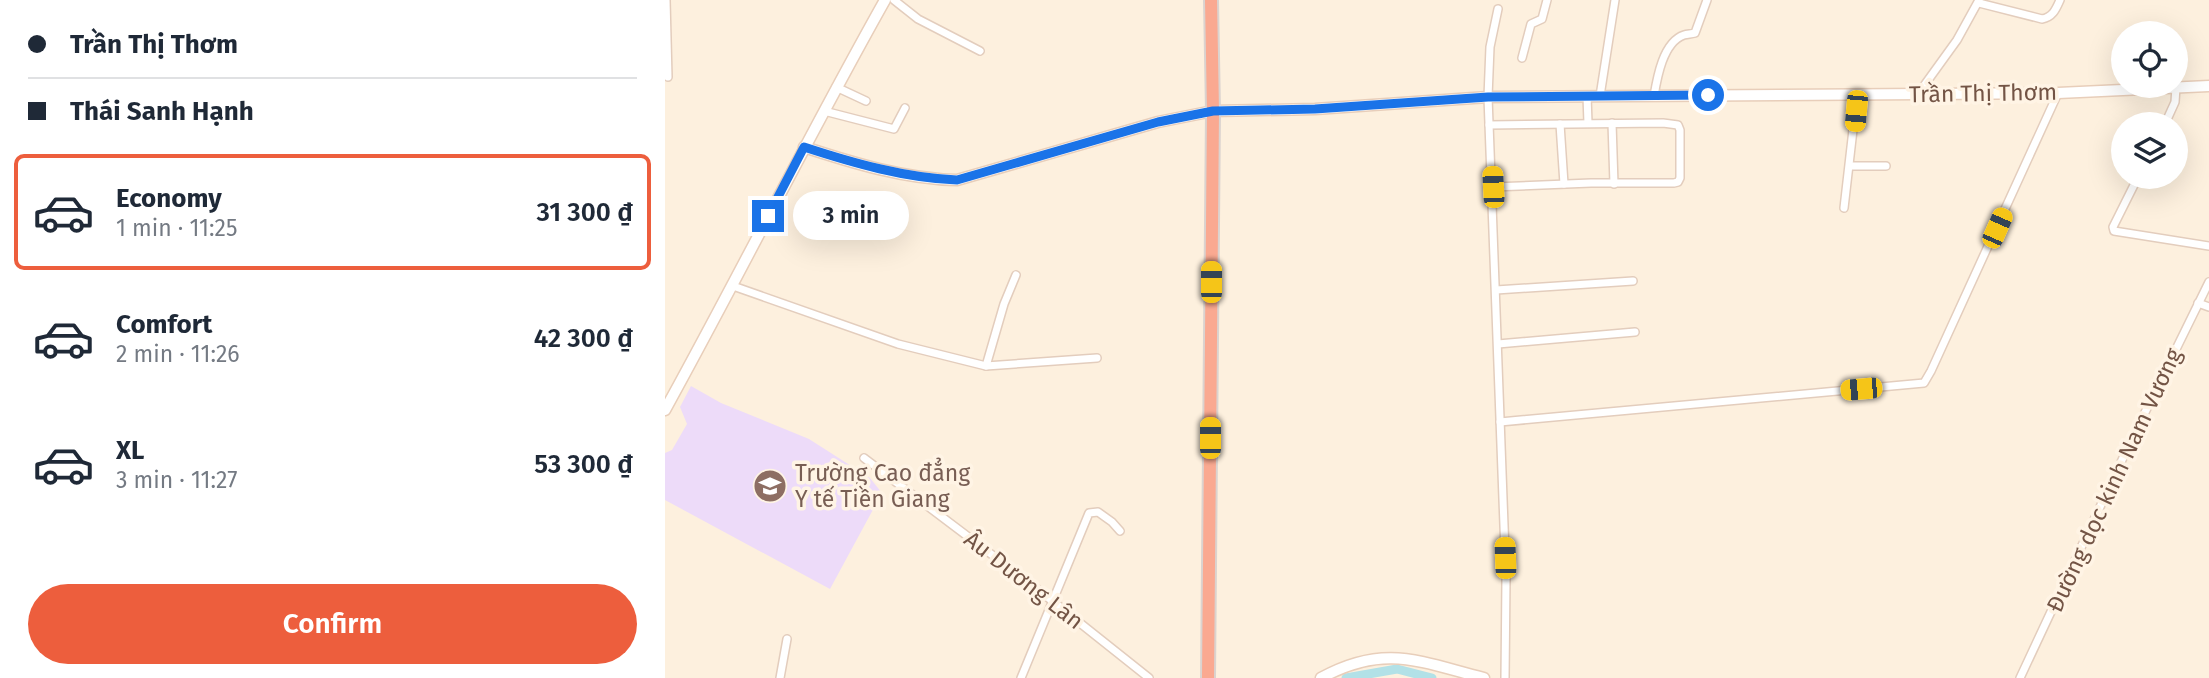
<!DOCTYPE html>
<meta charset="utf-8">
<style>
body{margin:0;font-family:"Fira Sans",sans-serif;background:#f6f6f7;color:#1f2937;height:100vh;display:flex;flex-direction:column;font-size:26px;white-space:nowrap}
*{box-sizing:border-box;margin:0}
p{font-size:23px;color:#747a83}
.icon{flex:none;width:38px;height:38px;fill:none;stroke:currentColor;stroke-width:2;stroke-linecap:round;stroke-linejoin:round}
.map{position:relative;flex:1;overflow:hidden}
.details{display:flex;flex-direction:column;background:#fff;width:665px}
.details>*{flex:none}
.top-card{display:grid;align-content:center;height:154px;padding:0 28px;background:#fff}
.tools{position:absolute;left:1446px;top:21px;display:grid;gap:14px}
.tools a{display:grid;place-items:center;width:77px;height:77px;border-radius:50%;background:#fff;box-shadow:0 7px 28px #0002;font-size:35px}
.end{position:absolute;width:32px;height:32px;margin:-16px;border:9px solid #1a73e8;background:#fff;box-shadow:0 0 0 4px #fff}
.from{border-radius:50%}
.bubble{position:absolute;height:49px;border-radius:24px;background:#fff;box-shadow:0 7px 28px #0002;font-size:23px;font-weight:600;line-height:49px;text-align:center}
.car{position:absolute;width:21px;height:42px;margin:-21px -10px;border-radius:9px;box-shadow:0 0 5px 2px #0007;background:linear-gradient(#f5c518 24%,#345 0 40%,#f5c518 0 76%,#345 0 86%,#f5c518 0)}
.top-card b{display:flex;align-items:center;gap:24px;height:66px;font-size:26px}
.top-card b+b{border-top:2px solid #e0e1e3}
.top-card i{width:18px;height:18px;background:#1f2937}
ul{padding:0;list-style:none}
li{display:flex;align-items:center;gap:21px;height:116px;margin:0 14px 10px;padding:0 14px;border:4px solid transparent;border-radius:10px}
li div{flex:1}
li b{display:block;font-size:26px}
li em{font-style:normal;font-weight:600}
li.on{border-color:#ed5e3d}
li>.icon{width:63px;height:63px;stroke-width:1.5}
.cta{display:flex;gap:14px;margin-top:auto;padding:14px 28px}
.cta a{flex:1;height:80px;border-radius:42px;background:#ed5e3d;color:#fff;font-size:28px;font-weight:600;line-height:80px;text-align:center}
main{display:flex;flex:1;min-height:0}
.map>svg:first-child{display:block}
.education{fill:#eddbf9}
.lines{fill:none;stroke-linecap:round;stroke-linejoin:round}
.canal{stroke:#b2e1e7;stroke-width:9}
.street-casing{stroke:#e3cdbd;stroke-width:10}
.secondary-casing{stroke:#e8ceba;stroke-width:13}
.highway-casing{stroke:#dbd3cf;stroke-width:16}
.street{stroke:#fff;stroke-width:7}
.secondary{stroke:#fff;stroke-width:10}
.highway{stroke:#faa991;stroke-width:12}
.route{stroke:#1a73e8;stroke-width:9}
.labels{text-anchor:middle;stroke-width:7;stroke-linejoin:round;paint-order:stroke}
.street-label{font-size:23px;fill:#735445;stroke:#fff4e5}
.education-label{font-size:23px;fill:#785e54;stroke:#fff4e5;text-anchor:start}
</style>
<main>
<section class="details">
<div class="top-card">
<b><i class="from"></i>Trần Thị Thơm</b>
<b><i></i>Thái Sanh Hạnh</b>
</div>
<ul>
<li class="on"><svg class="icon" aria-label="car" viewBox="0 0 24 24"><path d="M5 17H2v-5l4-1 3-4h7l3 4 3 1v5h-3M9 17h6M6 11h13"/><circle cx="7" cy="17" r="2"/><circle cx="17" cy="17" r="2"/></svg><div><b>Economy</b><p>1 min · 11:25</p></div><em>31 300 ₫</em></li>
<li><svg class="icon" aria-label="car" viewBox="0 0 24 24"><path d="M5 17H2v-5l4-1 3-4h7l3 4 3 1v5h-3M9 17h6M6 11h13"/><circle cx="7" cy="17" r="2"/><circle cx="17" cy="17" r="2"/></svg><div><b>Comfort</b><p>2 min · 11:26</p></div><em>42 300 ₫</em></li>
<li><svg class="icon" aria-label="car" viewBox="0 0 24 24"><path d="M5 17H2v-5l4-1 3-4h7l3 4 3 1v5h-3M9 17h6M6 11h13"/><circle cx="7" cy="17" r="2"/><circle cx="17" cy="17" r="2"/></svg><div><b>XL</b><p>3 min · 11:27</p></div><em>53 300 ₫</em></li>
</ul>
<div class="cta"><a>Confirm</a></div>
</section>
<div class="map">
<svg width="1544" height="678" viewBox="0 0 1544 678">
<rect width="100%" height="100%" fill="#fdf0de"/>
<polygon class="education" points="26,386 56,403 144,439 205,478 217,493 165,589 0,500 0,453 7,450 22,424 15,407"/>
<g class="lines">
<polyline class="canal" points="681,678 732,669 767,678"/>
<defs>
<g id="street">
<polyline points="1,0 3,77"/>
<polyline points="229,0 253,19 315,51"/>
<path d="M1314 3 1377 19C1388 17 1391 9 1395 0"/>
<polyline points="833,9 825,47 823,97 841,579 840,678"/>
<polyline points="857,58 866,24 877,19 882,0"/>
<polyline points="171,87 201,101"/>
<polyline points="1253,94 1292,40 1314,0"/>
<polyline points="922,96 923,123"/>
<polyline points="935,96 950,0"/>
<path d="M989 96C992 78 998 42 1019 35 1022 34 1026 34 1030 33L1042 0"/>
<polyline points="159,111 229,129 240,108"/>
<polyline points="947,123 949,184"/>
<polyline points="895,124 899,184"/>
<polyline points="1500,124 1510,102 1511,87"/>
<polyline points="824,125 998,123 1013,125 1015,130 1015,178 1013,182 1009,183 926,183 828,187"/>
<polyline points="1185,166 1221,166"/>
<polyline points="1473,177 1448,227 1449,231 1544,246"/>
<polyline points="1179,208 1192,95"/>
<polyline points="68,286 233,344 321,366 432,358"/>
<polyline points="831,290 968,281"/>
<polyline points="1533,303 1544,307"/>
<polyline points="833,344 970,332"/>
<polyline points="321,366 339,304 351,275"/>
<polyline points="835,422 1259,383 1266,371 1393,93"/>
<polyline points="199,458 371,588 484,678"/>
<polyline points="115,678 122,639"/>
<polyline points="356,678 424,513 433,512 447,522 455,531"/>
<polyline points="1355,678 1464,445 1544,282"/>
</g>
<g id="secondary">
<path d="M139 147C188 163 240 179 292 180L493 122 548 111 650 109 823 97 1393 93 1544 86"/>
<path d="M0 410C75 274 144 135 220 0"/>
<path d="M656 678C720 643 755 662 819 678"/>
</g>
<polyline id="highway" points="543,678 548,111 546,0"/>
</defs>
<use href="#street" class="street-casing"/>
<use href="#secondary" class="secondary-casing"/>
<use href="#highway" class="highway-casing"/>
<use href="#street" class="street"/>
<use href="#secondary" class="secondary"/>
<use href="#highway" class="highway"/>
</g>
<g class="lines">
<path class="route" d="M103 216 139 147C188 163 240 178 292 180L493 122 548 111 650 109 823 97 1043 95"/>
</g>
<defs>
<symbol id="university-disc" viewBox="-11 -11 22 22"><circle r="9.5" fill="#8d6e63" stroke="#fff4e5"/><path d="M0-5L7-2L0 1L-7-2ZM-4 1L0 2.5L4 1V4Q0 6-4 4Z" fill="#fff"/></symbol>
</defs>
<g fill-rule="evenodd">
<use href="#university-disc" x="86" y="467" width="38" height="38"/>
</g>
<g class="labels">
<g class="street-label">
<text transform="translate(1318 93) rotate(-1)" y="8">Trần Thị Thơm</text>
<text transform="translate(1449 480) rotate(-65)" y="8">Đường dọc kinh Nam Vương</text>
<text transform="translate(359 580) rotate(38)" y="8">Âu Dương Lân</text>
</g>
<g class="education-label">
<text x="130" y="481">Trường Cao đẳng<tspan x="130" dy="26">Y tế Tiền Giang</tspan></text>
</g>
</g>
</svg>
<div class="tools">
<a><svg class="icon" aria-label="locate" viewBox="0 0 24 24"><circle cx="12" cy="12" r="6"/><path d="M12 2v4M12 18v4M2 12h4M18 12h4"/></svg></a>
<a><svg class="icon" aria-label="layers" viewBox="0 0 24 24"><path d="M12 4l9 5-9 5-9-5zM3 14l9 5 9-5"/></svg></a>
</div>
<i class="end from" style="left:1043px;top:95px"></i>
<i class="end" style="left:103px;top:216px"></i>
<div class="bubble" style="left:128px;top:191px;width:116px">3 min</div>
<i class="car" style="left:1191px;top:111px;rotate:185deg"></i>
<i class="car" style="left:828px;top:187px;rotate:357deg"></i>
<i class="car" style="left:1332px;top:228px;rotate:24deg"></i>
<i class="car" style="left:546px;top:282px;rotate:0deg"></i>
<i class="car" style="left:1196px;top:389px;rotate:265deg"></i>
<i class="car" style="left:545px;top:438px;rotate:0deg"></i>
<i class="car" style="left:840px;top:558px;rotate:358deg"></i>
</div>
</main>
